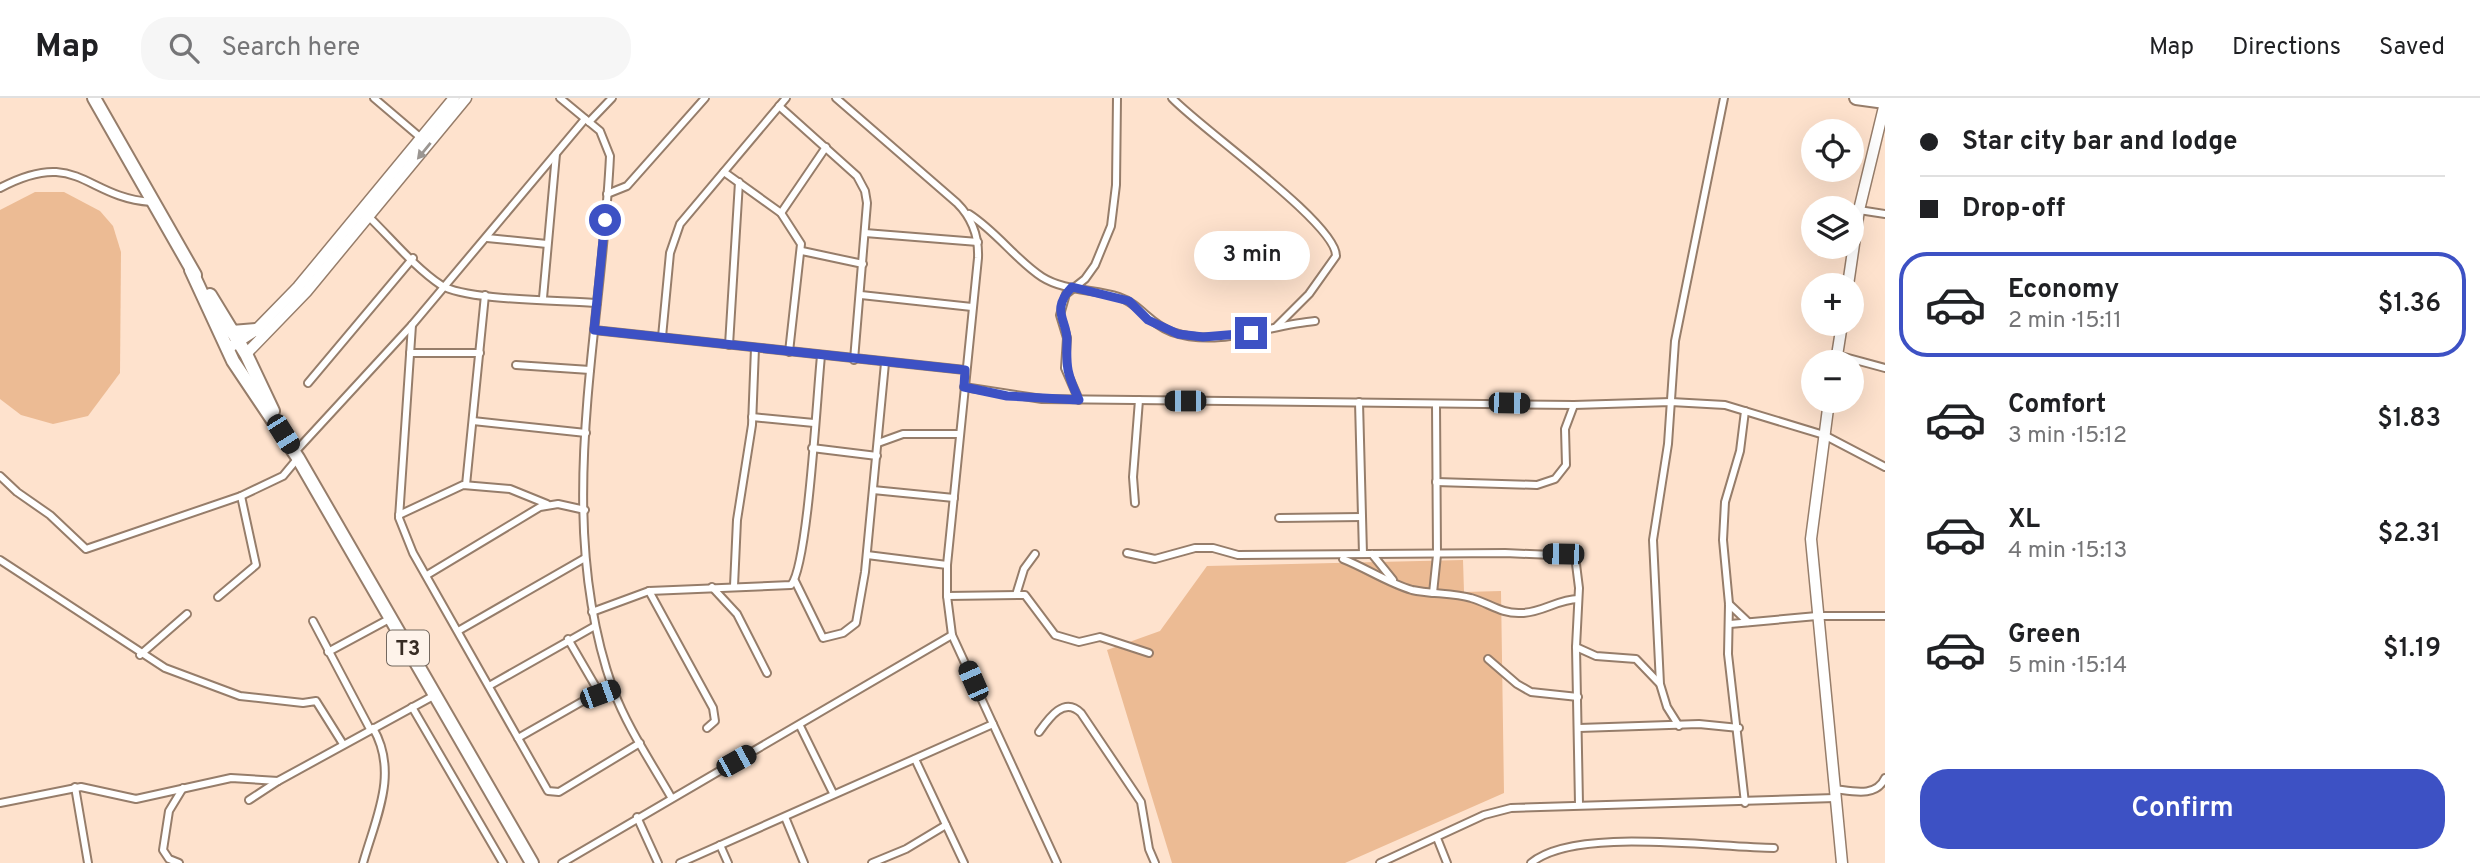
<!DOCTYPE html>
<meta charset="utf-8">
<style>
body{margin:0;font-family:Overpass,sans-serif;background:#f6f6f6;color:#202124;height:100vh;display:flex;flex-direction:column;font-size:26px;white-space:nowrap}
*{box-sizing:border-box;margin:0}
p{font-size:23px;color:#757577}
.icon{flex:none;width:38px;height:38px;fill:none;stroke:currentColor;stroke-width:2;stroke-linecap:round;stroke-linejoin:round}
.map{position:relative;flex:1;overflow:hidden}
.panel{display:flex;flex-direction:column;background:#fff;width:595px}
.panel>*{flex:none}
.guide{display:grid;align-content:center;height:154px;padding:0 35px;background:#fff}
.buttons{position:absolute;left:1801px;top:21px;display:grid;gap:14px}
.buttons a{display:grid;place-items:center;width:63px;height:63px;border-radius:50%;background:#fff;box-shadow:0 7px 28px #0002;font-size:35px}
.end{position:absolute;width:32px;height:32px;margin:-16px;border:9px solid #3d51c4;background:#fff;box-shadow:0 0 0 4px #fff}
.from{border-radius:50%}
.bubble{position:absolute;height:49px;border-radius:24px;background:#fff;box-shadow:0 7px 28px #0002;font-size:23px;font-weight:600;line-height:49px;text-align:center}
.car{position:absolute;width:21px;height:42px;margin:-21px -10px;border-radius:9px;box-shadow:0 0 5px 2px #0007;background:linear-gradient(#222 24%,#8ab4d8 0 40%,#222 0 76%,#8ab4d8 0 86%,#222 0)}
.guide b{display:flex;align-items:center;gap:24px;height:66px;font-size:26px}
.guide b+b{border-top:2px solid #e0e0e0}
.guide i{width:18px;height:18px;background:#202124}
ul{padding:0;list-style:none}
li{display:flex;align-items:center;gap:21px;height:105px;margin:0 14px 10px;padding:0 21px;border:4px solid transparent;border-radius:28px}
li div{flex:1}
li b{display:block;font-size:26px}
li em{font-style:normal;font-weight:600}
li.on{border-color:#3d51c4}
li>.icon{width:63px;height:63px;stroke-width:1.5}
.action{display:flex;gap:14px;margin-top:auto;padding:14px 35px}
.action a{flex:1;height:80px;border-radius:28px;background:#3d51c4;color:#fff;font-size:28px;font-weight:600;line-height:80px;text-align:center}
header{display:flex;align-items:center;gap:42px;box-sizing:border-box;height:98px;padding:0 35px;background:#fff;border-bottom:2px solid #e0e0e0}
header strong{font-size:33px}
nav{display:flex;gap:38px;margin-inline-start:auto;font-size:24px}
.search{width:490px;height:63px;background:#f6f6f6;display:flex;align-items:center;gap:18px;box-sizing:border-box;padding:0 24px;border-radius:28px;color:#757577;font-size:26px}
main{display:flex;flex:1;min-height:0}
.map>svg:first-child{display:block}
.green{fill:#ecbb94}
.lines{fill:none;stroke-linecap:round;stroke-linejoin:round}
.street-casing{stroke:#967d6a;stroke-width:10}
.secondary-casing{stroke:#967d6a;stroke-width:13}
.highway-casing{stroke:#967d6a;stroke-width:16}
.street{stroke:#fff;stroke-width:6}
.secondary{stroke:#fff;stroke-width:10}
.highway{stroke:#fff;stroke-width:12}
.oneway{fill:#9b9692}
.route{stroke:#3d51c4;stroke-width:9}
.labels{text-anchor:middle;stroke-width:6;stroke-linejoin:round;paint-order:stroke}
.shield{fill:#fef3ea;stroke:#73685f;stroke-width:2}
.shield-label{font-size:21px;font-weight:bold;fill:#372c24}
</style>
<header>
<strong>Map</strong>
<div class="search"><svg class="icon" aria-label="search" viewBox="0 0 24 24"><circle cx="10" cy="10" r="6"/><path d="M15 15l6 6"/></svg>Search here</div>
<nav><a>Map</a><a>Directions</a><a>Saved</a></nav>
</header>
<main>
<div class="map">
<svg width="1885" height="765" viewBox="0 0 1885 765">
<rect width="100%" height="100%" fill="#fee2cd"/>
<g class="green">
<polygon points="35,94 64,94 100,113 113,128 121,154 120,275 88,318 53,326 21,317 0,301 0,112"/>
<polygon points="1463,462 1464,494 1501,493 1504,695 1345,765 1172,765 1107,552 1160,533 1207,468"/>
</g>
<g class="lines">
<defs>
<g id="street">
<polyline points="374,0 421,40"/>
<path d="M560 0 600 33 610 58C602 234 552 419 613 591 627 629 651 664 671 699"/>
<path d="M836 0 957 105C972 120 979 137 978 160L947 467V498L952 537 1057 765"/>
<path d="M1172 0C1200 30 1337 126 1336 158L1309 196 1277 228"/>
<polyline points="779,8 857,78 865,93 867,105 854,262"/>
<polyline points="589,24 612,0"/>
<polyline points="724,74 781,115 801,146 789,254"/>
<path d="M0 90C78 49 84 99 151 104"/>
<polyline points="607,96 627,88 705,0"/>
<polyline points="1859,112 1885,116"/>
<polyline points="781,115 826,49"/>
<path d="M366 116C390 139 414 169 441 187 466 203 563 202 597 205"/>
<path d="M969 116C997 134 1016 162 1042 179 1064 193 1094 191 1119 199 1140 206 1150 226 1172 234 1219 250 1269 227 1315 223"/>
<polyline points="865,135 978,144"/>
<polyline points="487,140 547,146"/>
<polyline points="802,153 863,166"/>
<polyline points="861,197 972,209"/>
<polyline points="543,200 556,56"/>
<polyline points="412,227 399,420 413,455 548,693 559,694 640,645"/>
<polyline points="594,232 965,272"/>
<polyline points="662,239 670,155 680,126 786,0"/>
<polyline points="729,247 739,84"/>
<polyline points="410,255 480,255"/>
<polyline points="1837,257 1885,270"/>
<polyline points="516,267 590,272"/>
<polyline points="308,285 413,160"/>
<polyline points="964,289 1042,301 1574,307 1671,304 1725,307 1824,337 1885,369"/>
<polyline points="1079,302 1065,270 1067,240 1060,217 1066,196 1085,181 1095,167 1111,128 1116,87 1117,0"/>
<polyline points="1359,304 1363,456"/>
<polyline points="1745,313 1740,353 1725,404 1723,442 1729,506 1728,556 1745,705"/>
<polyline points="752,319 814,325"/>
<polyline points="473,323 586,335"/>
<polyline points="878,345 903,336 959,336"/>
<polyline points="812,350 877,358"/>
<polyline points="295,354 412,227 585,21"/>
<polyline points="0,378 17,394 50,417 86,451 241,398 283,378 298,360"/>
<polyline points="1436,384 1537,387 1555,381 1566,367 1565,331 1574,307"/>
<polyline points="466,387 485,197"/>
<polyline points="873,392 954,400"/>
<polyline points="1135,405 1133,379 1139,302"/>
<polyline points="399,417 463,387 510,391 547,406"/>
<polyline points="1279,420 1362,419"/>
<polyline points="1127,455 1155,461 1195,450 1213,450 1238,457 1505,455 1575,458 1579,490 1576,549 1579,706"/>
<polyline points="1372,456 1393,482"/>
<polyline points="867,457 947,467"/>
<path d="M1343 461C1366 470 1388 485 1412 492 1430 496 1455 495 1471 500 1489 505 1501 516 1521 515 1542 515 1558 501 1578 501"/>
<polyline points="0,462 165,570 240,598 303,605 316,603 343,646"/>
<polyline points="427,477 540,409 558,406 585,412"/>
<polyline points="795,483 823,540 843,535 856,525 865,474 885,265"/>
<polyline points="734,488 737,422 752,327 755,250"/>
<polyline points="712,489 737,516 767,575"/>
<polyline points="649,493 713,610 715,623 707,630"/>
<polyline points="1433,495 1437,457 1436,306"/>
<polyline points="1016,497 1024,471 1035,456"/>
<polyline points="947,498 1025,497 1055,537 1079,544 1100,539 1149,555"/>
<polyline points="218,499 256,467 241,398"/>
<polyline points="1729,506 1748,524"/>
<path d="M592 514 649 493 791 487C808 468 817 295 821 258"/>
<polyline points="313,523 370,631"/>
<polyline points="1730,526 1817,518 1885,518"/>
<polyline points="458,533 585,460"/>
<polyline points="568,541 600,596"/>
<polyline points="1576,549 1596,558 1636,561 1659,585"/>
<polyline points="328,554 391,520"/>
<polyline points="140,557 187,516"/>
<polyline points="1488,561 1517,586 1531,594 1578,599"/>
<polyline points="489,588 595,528"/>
<polyline points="412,609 503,765"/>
<polyline points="800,628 833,695"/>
<polyline points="1679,628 1667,609 1660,586 1653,442 1668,346 1675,243 1724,0"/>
<polyline points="1579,630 1699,626 1739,630"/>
<path d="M1039 634C1049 620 1064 598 1081 615L1141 704 1149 751 1155 765"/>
<polyline points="518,640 583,603 613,592"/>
<polyline points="915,661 964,765"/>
<polyline points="75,689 88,765"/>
<path d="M1834 691C1852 693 1876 700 1885 680"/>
<polyline points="249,702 278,683"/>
<polyline points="0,705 81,689 136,701 231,680 278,683 435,597"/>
<polyline points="637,719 658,765"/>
<polyline points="785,719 804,765"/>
<polyline points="1437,740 1447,765"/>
<polyline points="720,747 728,765"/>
<polyline points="179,765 169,761 163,752 169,713 183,690"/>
<path d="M363 765C376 719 399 675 373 630"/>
<polyline points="562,765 952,537"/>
<polyline points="680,765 993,626"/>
<polyline points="872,765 906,751 946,727"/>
<polyline points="1380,765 1484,717 1511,710 1835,700"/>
<path d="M1531 765C1575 728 1716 750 1774 750"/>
</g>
<g id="secondary">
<polyline points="1848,187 1859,112 1885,5"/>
<polyline points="227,251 256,232 298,189 454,0"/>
<polyline points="246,256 306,194 466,0"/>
<polyline points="1836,264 1842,226"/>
<polyline points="1829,303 1811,441 1842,765"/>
</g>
<g id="highway">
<polyline points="94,0 195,177"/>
<polyline points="1856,0 1885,4"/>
<polyline points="191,172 233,263 298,360 532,765"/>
<polyline points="210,197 246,256 273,313"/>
<polyline points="232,234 256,232"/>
</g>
</defs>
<use href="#street" class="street-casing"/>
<use href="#secondary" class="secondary-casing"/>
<use href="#highway" class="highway-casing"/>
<use href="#street" class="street"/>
<use href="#secondary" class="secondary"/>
<use href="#highway" class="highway"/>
</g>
<defs><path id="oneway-solid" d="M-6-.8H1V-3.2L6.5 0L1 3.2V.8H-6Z" transform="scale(1.75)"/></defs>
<use class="oneway" href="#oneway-solid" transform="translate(424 53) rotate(129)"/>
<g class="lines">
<path class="route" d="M605 122 594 232 965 272 964 289 1007 298 1079 302C1067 276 1066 269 1067 242 1067 222 1050 212 1072 189L1129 203 1148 222 1178 236 1203 239 1251 235"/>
</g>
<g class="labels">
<rect class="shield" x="387" y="532.5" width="42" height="35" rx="5"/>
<g class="shield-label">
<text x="408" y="557">T3</text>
</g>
</g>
</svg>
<div class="buttons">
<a><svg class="icon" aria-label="locate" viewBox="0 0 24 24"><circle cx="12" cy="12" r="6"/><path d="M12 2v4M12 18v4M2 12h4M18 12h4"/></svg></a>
<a><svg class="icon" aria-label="layers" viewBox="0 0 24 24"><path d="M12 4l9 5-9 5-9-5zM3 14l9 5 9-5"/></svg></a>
<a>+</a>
<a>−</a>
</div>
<i class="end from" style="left:605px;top:122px"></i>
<i class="end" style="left:1251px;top:235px"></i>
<div class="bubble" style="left:1194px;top:133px;width:116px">3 min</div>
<i class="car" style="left:1185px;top:303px;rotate:270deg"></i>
<i class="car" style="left:1509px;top:305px;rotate:91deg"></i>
<i class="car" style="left:283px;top:336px;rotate:148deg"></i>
<i class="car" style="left:1563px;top:456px;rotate:271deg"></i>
<i class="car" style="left:973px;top:583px;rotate:336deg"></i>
<i class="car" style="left:600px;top:596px;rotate:70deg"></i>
<i class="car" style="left:736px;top:663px;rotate:61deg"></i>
</div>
<section class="panel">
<div class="guide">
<b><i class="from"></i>Star city bar and lodge</b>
<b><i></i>Drop-off</b>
</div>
<ul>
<li class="on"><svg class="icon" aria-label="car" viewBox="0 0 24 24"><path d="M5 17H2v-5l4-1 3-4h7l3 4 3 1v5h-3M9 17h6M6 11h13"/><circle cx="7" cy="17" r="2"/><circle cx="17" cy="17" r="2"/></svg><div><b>Economy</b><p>2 min · 15:11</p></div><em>$1.36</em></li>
<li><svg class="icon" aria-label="car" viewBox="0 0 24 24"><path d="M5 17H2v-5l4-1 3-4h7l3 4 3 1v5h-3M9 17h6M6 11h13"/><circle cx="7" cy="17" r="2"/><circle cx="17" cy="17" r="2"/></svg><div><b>Comfort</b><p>3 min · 15:12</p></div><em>$1.83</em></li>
<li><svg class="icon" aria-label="car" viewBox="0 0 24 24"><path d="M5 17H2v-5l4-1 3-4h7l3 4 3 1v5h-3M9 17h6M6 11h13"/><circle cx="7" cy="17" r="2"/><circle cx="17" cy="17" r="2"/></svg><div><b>XL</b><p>4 min · 15:13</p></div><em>$2.31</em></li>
<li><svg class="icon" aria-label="car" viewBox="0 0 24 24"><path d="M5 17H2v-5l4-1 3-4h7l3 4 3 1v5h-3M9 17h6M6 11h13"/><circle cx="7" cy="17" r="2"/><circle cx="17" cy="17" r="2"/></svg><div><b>Green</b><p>5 min · 15:14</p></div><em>$1.19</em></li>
</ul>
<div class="action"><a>Confirm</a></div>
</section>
</main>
